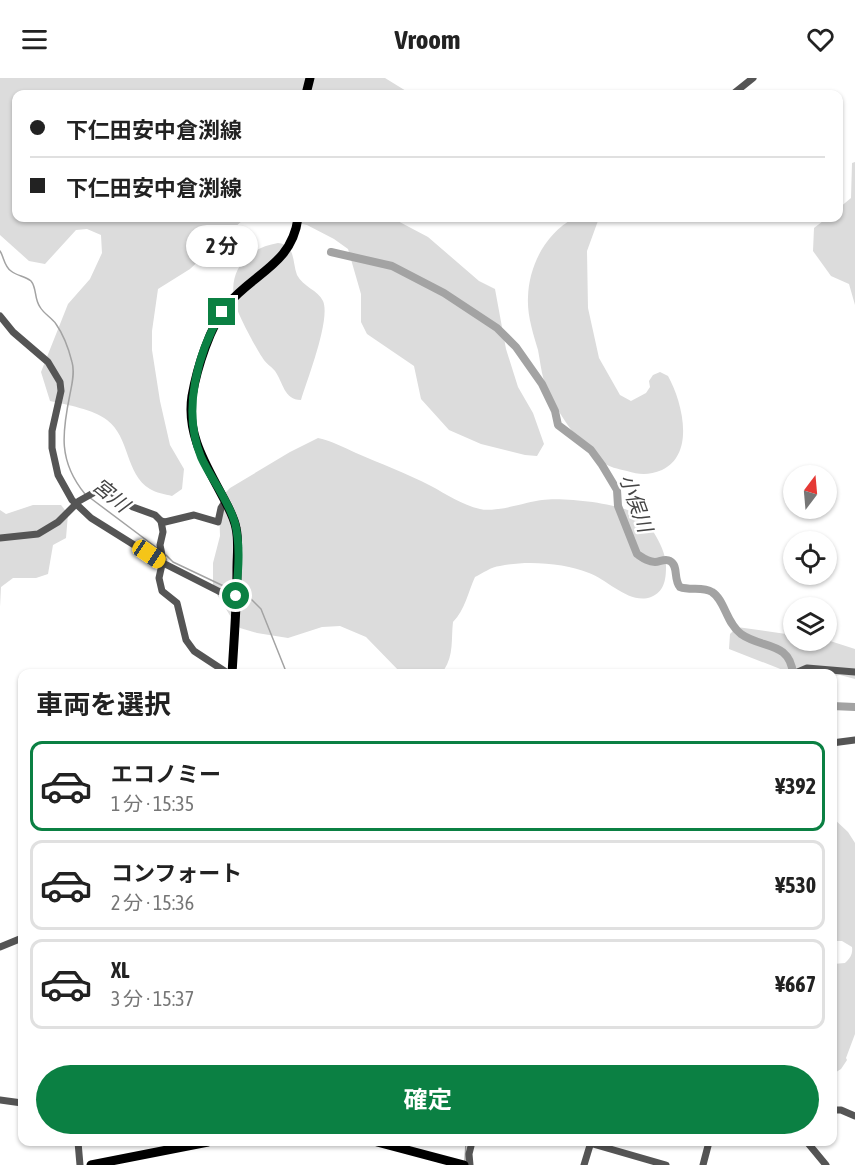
<!DOCTYPE html>
<html lang="ja">
<meta charset="utf-8">
<style>
body{margin:0;font-family:"Asap Condensed","Noto Sans JP",sans-serif;background:#f6f6f6;color:#222;height:100vh;display:flex;flex-direction:column;font-size:22px;white-space:nowrap}
*{box-sizing:border-box;margin:0}
p{font-size:20px;color:#767676}
.icon{flex:none;width:33px;height:33px;fill:none;stroke:currentColor;stroke-width:2;stroke-linecap:round;stroke-linejoin:round}
.map{position:relative;flex:1;overflow:hidden}
.drawer{position:absolute;left:18px;top:591px;width:819px;height:477px;display:flex;flex-direction:column;background:#fff;border-radius:12px;box-shadow:0 2px 4px #0004}
.drawer>*{flex:none}
.guide{position:absolute;left:12px;top:12px;width:831px;height:132px;border-radius:12px;box-shadow:0 2px 4px #0004;display:grid;align-content:center;height:132px;padding:0 18px;background:#fff}
.needle{width:39px;rotate:16deg}
.controls{position:absolute;left:783px;top:387px;display:grid;gap:12px}
.controls a{display:grid;place-items:center;width:54px;height:54px;border-radius:50%;background:#fff;box-shadow:0 2px 4px #0004;font-size:30px}
.end{position:absolute;width:27px;height:27px;margin:-14px;border:8px solid #0b8043;background:#fff;box-shadow:0 0 0 3px #fff}
.from{border-radius:50%}
.bubble{position:absolute;height:42px;border-radius:21px;background:#fff;box-shadow:0 2px 4px #0004;font-size:20px;font-weight:700;line-height:42px;text-align:center}
.car{position:absolute;width:18px;height:36px;margin:-18px -9px;border-radius:8px;box-shadow:0 0 4px 2px #0007;background:linear-gradient(#f5c518 24%,#345 0 40%,#f5c518 0 76%,#345 0 86%,#f5c518 0)}
.guide b{display:flex;align-items:center;gap:21px;height:57px;font-size:22px}
.guide b+b{border-top:2px solid #e0e0e0}
.guide i{width:15px;height:15px;background:#222}
ul{padding:0;list-style:none}
li{display:flex;align-items:center;gap:18px;height:90px;margin:0 12px 9px;padding:0 6px;border:3px solid #e0e0e0;border-radius:12px}
li div{flex:1}
li b{display:block;font-size:22px}
li em{font-style:normal;font-weight:700}
li.active{border-color:#0b8043}
li>.icon{width:54px;height:54px;stroke-width:1.5}
h2{padding:0 18px;font-size:27px;line-height:72px}
.primary-button{display:flex;gap:12px;margin-top:auto;padding:12px 18px}
.primary-button a{flex:1;height:69px;border-radius:36px;background:#0b8043;color:#fff;font-size:24px;font-weight:700;line-height:69px;text-align:center}
header{display:flex;justify-content:space-between;align-items:center;height:78px;padding:0 18px;background:#fff;font-size:27px;font-weight:700}
.map>svg:first-child{display:block}
.green{fill:#dcdcdc}
.lines{fill:none;stroke-linecap:round;stroke-linejoin:round}
.stream{stroke:#a3a3a3;stroke-width:1.5}
.river{stroke:#a3a3a3;stroke-width:8}
.minor{stroke:#555;stroke-width:7}
.major{stroke:#000;stroke-width:9}
.route{stroke:#0b8043;stroke-width:8}
.labels{text-anchor:middle;stroke-width:5;stroke-linejoin:round;paint-order:stroke}
.water-label{font-size:20px;font-style:italic;fill:#444;stroke:#fff}
</style>
<header><svg class="icon" aria-label="menu" viewBox="0 0 24 24"><path d="M4 6h16M4 12h16M4 18h16"/></svg>Vroom<svg class="icon" aria-label="heart" viewBox="0 0 24 24"><path d="M12 20l-8-8c-3-5 5-10 8-4 3-6 11-1 8 4z"/></svg></header>
<div class="map">
<svg width="855" height="1087" viewBox="0 0 855 1087">
<rect width="100%" height="100%" fill="#fff"/>
<g class="green">
<path d="M0 0H385L411 16H16V140H245L190 191 158 211 152 253V272L160 323 170 367 184 391 182 411 172 418C165 416 156 415 150 411 125 396 130 359 107 342 93 331 67 327 50 323L41 294 68 226 90 201 102 175 101 157 87 151 76 152 45 186 29 183 0 157Z"/>
<polygon points="855,84 855,227 849,206 831,198 813,173 814,150 827,140 838,140 839,130 851,120 852,85"/>
<polygon points="275,140 392,140 428,159 479,203 495,211 506,271 518,309 533,335 544,366 537,378 525,377 481,366 449,352 421,321 414,288 367,256 361,244 361,216 348,171 334,161 307,147"/>
<path d="M574 140H599L587 173 588 230 599 280 620 317 631 323 646 315 650 309 649 303 653 297 660 294 668 298C682 323 696 376 662 392 649 397 640 397 627 393 618 391 609 389 602 384 579 367 553 329 544 303 541 293 540 282 538 272 533 255 527 237 528 219 529 187 546 155 574 140Z"/>
<path d="M278 165C296 167 292 184 297 197 303 209 318 212 323 223 331 241 307 302 301 322 284 322 283 304 275 293 271 288 265 285 262 279 256 270 237 235 235 225 227 193 247 170 278 165Z"/>
<path d="M318 360C332 363 343 369 356 375 381 386 406 395 431 408 446 416 462 427 480 431 495 435 526 424 542 422 563 419 618 425 636 436 651 445 667 473 666 489 666 502 664 514 651 519 630 527 608 502 589 495 565 485 526 482 500 488 491 489 483 495 475 499 468 514 465 532 453 544 451 561 454 577 444 592L433 595H401L366 559 340 548 322 549 288 560 257 555 240 550 234 544 213 510V485L220 458 219 427 224 416 230 410 290 374Z"/>
<polygon points="33,427 61,427 68,436 66,460 53,467 48,496 36,500 13,500 1,509 0,529 0,432 6,436"/>
<polygon points="737,549 793,557 794,562 827,562 855,571 855,601 840,597 833,598 832,596 788,594 729,571 730,556"/>
<path d="M833 740 848 754 855 765V956L846 980 847 982 841 991 833 996V886L845 885C850 881 853 876 852 869L842 863H833Z"/>
</g>
<g class="lines">
<g class="stream">
<path d="M0 173C4 179 4 188 11 193 17 198 25 198 31 203 37 210 34 221 40 229 44 236 52 240 56 246 63 256 69 272 72 284 75 294 72 306 70 316 62 355 58 383 85 416"/>
<polyline points="89,419 157,470"/>
<polyline points="166,477 173,484 232,512"/>
<polyline points="239,516 251,521 261,531 287,596"/>
<polyline points="465,1083 466,1064"/>
</g>
<g class="river">
<path d="M331 174 392 188 444 215 497 250 516 269 542 306 555 333 558 347 591 372 602 387 617 412 618 428 637 476C643 480 648 484 655 484 660 484 665 480 670 483 679 488 673 501 680 509 690 513 703 508 712 514 725 522 726 545 741 556 762 571 790 563 793 596"/>
<polyline points="832,628 855,629"/>
</g>
<g class="minor">
<polyline points="733,16 753,0"/>
<polyline points="0,238 13,254 48,284 60,304 61,313 52,353 52,370 58,397 72,422 91,440 163,485 236,522"/>
<polyline points="161,443 163,454 160,467 163,482 159,500 162,513 177,525 186,562 194,573 229,596"/>
<polyline points="0,460 38,456 58,444 79,423 95,414 111,414 133,429 155,437 161,443 165,444 194,437 218,444 221,430 225,424"/>
<polyline points="793,596 807,590 855,594"/>
<polyline points="832,665 855,662"/>
<polyline points="0,869 22,860"/>
<polyline points="0,1022 22,1025"/>
<polyline points="832,1032 841,1032 855,1038"/>
<polyline points="78,1064 80,1087"/>
<polyline points="586,1064 666,1087"/>
<polyline points="807,1064 826,1087"/>
<polyline points="470,1087 469,1076 472,1064"/>
<polyline points="584,1087 591,1064"/>
<polyline points="703,1087 709,1064"/>
</g>
<g class="major">
<polyline points="306,16 310,0"/>
<path d="M232 596C234 561 237 526 237 491 237 477 239 463 236 450 234 439 229 431 224 421 207 388 186 357 192 318 197 290 210 248 228 226 254 195 292 186 298 140"/>
<polyline points="377,1064 464,1087"/>
<polyline points="91,1087 208,1064"/>
</g>
</g>
<g class="lines">
<path class="route" d="M222 234C197 275 182 333 201 379 211 401 228 421 235 445 241 468 238 495 236 518"/>
</g>
<g class="labels">
<g class="water-label">
<text transform="translate(111 417) rotate(39)" y="7">宮川</text>
<text transform="translate(636 425) rotate(70)" y="7">小俣川</text>
</g>
</g>
</svg>
<div class="controls">
<a><svg class="needle" viewBox="-14 -14 28 28"><path d="M0-13l5 13h-10z" fill="#e53935"/><path d="M0 13l5-13h-10z" fill="#767676"/></svg></a>
<a><svg class="icon" aria-label="locate" viewBox="0 0 24 24"><circle cx="12" cy="12" r="6"/><path d="M12 2v4M12 18v4M2 12h4M18 12h4"/></svg></a>
<a><svg class="icon" aria-label="layers" viewBox="0 0 24 24"><path d="M12 4l9 5-9 5-9-5zM3 14l9 5 9-5"/></svg></a>
</div>
<i class="end from" style="left:236px;top:518px"></i>
<i class="end" style="left:222px;top:234px"></i>
<div class="bubble" style="left:186px;top:147px;width:72px">2 分</div>
<i class="car" style="left:149px;top:476px;rotate:124deg"></i>
<div class="guide">
<b><i class="from"></i>下仁田安中倉渕線</b>
<b><i></i>下仁田安中倉渕線</b>
</div>
<section class="drawer">
<h2>車両を選択</h2>
<ul>
<li class="active"><svg class="icon" aria-label="car" viewBox="0 0 24 24"><path d="M5 17H2v-5l4-1 3-4h7l3 4 3 1v5h-3M9 17h6M6 11h13"/><circle cx="7" cy="17" r="2"/><circle cx="17" cy="17" r="2"/></svg><div><b>エコノミー</b><p>1 分 · 15:35</p></div><em>¥392</em></li>
<li><svg class="icon" aria-label="car" viewBox="0 0 24 24"><path d="M5 17H2v-5l4-1 3-4h7l3 4 3 1v5h-3M9 17h6M6 11h13"/><circle cx="7" cy="17" r="2"/><circle cx="17" cy="17" r="2"/></svg><div><b>コンフォート</b><p>2 分 · 15:36</p></div><em>¥530</em></li>
<li><svg class="icon" aria-label="car" viewBox="0 0 24 24"><path d="M5 17H2v-5l4-1 3-4h7l3 4 3 1v5h-3M9 17h6M6 11h13"/><circle cx="7" cy="17" r="2"/><circle cx="17" cy="17" r="2"/></svg><div><b>XL</b><p>3 分 · 15:37</p></div><em>¥667</em></li>
</ul>
<div class="primary-button"><a>確定</a></div>
</section>
</div>
